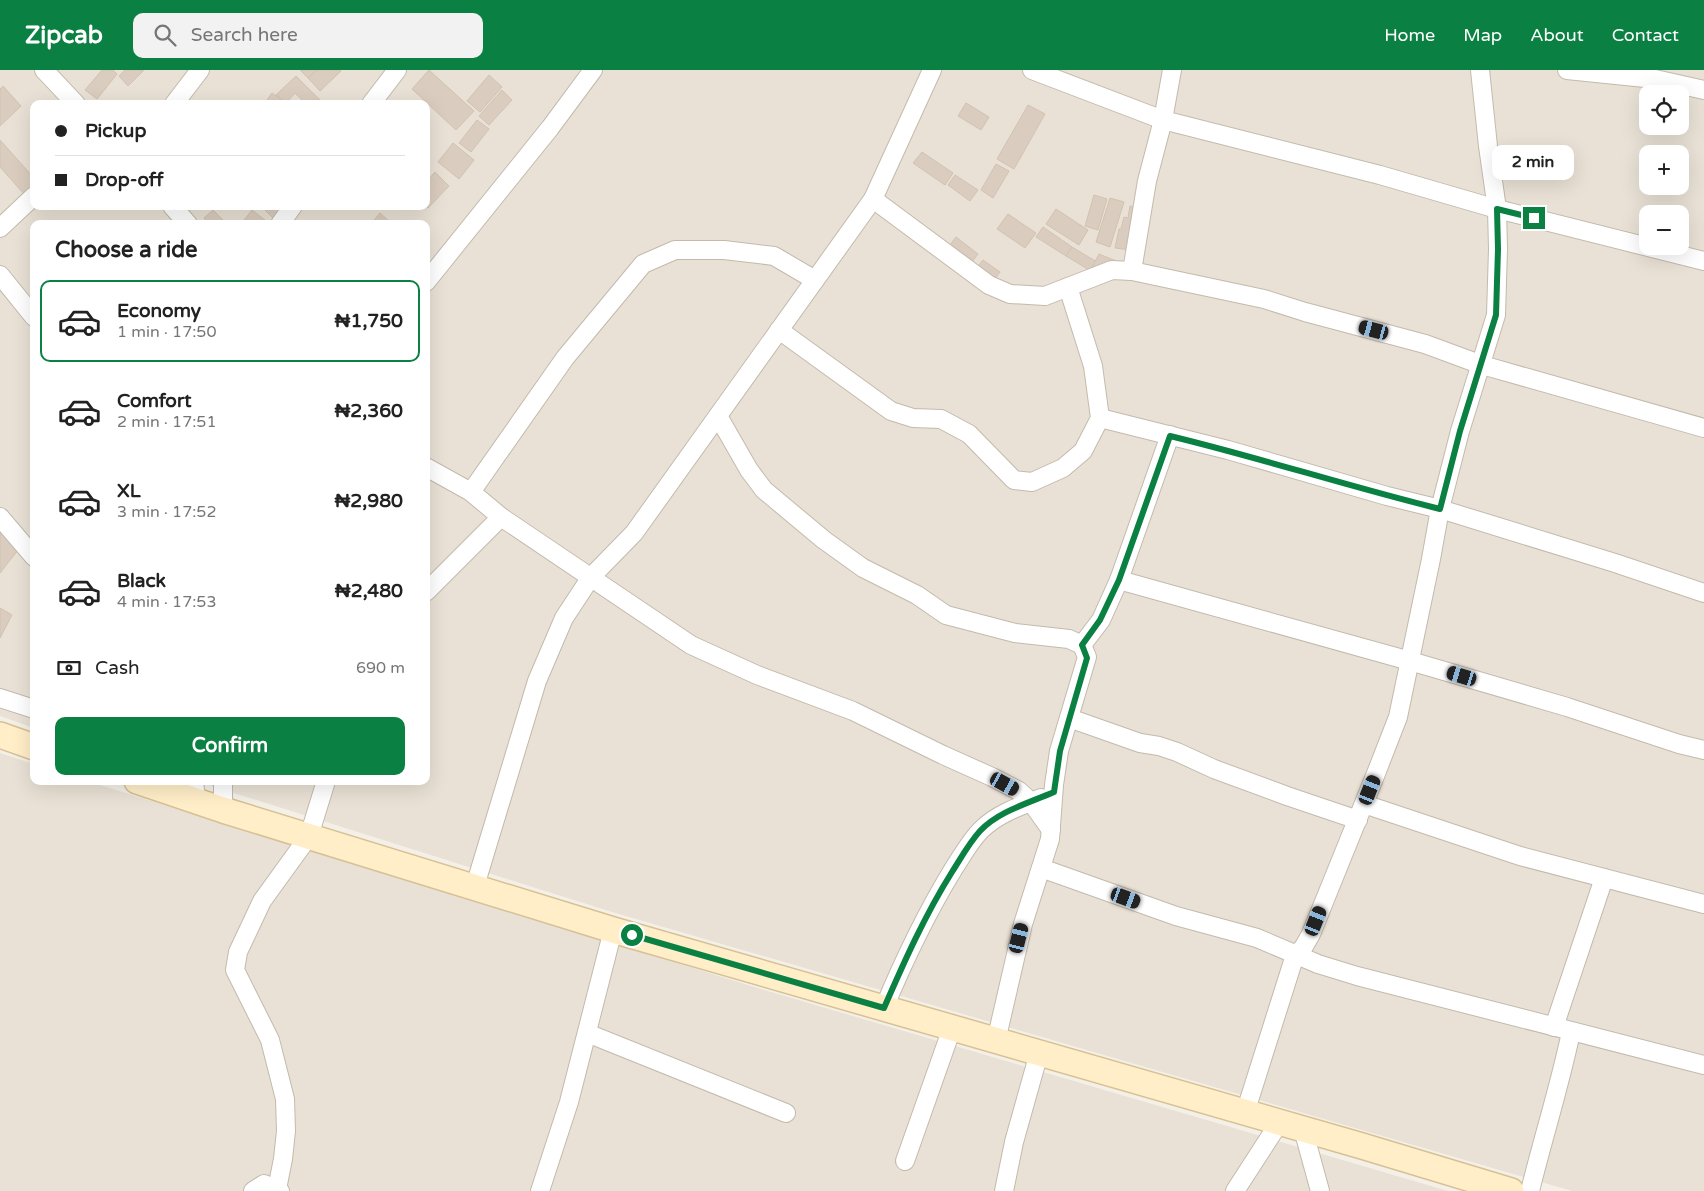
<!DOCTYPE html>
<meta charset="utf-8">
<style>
body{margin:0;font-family:"Varela Round",sans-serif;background:#f2f2f2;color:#222;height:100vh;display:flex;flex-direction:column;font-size:19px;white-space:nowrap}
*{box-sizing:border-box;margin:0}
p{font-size:16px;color:#767676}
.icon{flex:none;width:28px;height:28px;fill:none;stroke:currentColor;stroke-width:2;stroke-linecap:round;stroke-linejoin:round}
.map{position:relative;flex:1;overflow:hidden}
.sheet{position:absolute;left:30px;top:150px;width:400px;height:565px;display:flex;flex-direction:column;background:#fff;border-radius:10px;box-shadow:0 5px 20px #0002}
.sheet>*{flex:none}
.top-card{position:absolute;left:30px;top:30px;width:400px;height:110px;border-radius:10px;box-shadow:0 5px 20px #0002;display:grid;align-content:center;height:110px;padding:0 25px;background:#fff}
.buttons{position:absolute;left:1639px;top:15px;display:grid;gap:10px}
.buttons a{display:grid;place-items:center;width:50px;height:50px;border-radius:10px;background:#fff;box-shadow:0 5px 20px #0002;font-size:25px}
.end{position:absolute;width:22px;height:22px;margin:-11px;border:6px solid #0b8043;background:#fff;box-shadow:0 0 0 2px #fff}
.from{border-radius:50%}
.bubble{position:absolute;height:35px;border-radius:10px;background:#fff;box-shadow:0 5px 20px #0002;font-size:16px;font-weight:700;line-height:35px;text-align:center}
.car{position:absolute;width:15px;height:30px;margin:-15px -8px;border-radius:6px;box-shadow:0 0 4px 1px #0007;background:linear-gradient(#222 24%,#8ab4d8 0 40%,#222 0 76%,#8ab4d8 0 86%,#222 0)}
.top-card b{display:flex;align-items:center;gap:18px;height:48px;font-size:19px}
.top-card b+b{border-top:1px solid #e0e0e0}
.top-card i{width:12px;height:12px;background:#222}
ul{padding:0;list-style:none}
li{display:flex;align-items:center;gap:15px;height:82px;margin:0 10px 8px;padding:0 15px;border:2px solid transparent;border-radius:10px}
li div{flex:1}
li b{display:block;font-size:19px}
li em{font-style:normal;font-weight:700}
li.on{border-color:#0b8043}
li>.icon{width:45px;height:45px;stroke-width:1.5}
h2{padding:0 25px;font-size:22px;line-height:60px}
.pay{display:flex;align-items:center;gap:12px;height:55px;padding:0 25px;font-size:19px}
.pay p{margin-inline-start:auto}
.action{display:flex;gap:10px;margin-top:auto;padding:10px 25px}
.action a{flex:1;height:58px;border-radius:10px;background:#0b8043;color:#fff;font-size:20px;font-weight:700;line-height:58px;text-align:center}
header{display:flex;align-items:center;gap:30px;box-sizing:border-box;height:70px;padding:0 25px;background:#0b8043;color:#fff}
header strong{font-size:24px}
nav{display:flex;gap:28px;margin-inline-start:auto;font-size:18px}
.search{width:350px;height:45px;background:#f2f2f2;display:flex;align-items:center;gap:12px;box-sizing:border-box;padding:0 18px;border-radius:10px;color:#767676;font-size:19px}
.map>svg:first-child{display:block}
.residential{fill:#e9e1d5;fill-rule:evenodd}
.building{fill:#dacdbf;stroke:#d2c2af}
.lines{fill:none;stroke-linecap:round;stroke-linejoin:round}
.minor-casing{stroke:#c3baac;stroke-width:20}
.secondary-casing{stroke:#d6c195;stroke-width:28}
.minor{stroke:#fff;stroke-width:18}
.secondary{stroke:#ffeec7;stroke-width:25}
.route{stroke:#0b8043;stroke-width:6}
</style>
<header>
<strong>Zipcab</strong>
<div class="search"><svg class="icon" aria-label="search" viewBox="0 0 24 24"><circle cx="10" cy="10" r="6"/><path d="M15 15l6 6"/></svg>Search here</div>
<nav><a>Home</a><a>Map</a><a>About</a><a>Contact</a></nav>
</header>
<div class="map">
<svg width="1704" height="1121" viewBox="0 0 1704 1121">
<rect width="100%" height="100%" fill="#f4f0e7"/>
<g class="residential">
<path d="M0 0H1704V1121H1572L612 842 196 711H426V154H34V658L0 646ZM1648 24H1680V56H1648ZM34 34H426V136H34ZM1648 84H1680V116H1648ZM1648 144H1680V176H1648Z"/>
<polygon points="0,683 34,694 34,711 87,711 761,919 1448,1121 0,1121"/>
</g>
<g class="building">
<polygon points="102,0 113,0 117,4 97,29 85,20"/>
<polygon points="125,0 144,0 128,16 119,6"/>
<polygon points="300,0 317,0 308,8"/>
<polygon points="317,0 340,0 341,1 320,21 308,8"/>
<polygon points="429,0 474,41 456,60 412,19"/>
<polygon points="489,5 502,17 480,42 467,31"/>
<polygon points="296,6 324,34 306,34 295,23 286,33 276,25"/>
<polygon points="3,16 21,36 0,56 0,19"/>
<polygon points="502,20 512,30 489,55 479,46"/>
<polygon points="272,23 286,33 285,34 264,34"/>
<polygon points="966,33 989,47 981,60 958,46"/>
<polygon points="1028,35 1045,44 1014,99 997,89"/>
<polygon points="477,50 489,59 471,82 459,73"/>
<polygon points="0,70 34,108 34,117 25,125 0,97"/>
<polygon points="453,73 474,90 459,109 438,92"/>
<polygon points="922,82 953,103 945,115 913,93"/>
<polygon points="996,94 1009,101 993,128 981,120"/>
<polygon points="435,102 449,116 428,138 426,136 426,112"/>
<polygon points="955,105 978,120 970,131 948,115"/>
<polygon points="1094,125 1107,129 1098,160 1085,156"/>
<polygon points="1110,128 1124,132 1110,177 1096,172"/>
<polygon points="261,136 280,136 285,141 275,150"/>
<polygon points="1130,136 1138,138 1130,180 1115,178 1119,159 1121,159 1124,147 1128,148"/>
<polygon points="1056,139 1088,160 1079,175 1046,154"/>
<polygon points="213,140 226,153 225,154 209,154 204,148"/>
<polygon points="252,140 270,154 241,154"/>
<polygon points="380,143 390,152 389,154 371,154"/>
<polygon points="1008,144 1036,163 1025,178 997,159"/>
<polygon points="1043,157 1072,177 1066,186 1036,167"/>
<polygon points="956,167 978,184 969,196 947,179"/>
<polygon points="1072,177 1097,192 1091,201 1066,186"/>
<polygon points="1099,184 1126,195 1086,208"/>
<polygon points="983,190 1000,202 992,213 975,200"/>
<polygon points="0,457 22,475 0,503"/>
<polygon points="0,538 12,545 0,568"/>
</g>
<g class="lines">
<defs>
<g id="minor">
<polyline points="44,0 76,34"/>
<polyline points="1032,0 1163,50 1380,105 1497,139 1704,191"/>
<polyline points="1567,0 1655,9 1704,20"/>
<polyline points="174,34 200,0"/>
<polyline points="371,34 397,0"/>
<polyline points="873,129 989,215 1010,224 1045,226 1112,200 1132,201 1264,229 1305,242 1425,274 1482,295 1704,358"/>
<polyline points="172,136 188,154"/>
<polyline points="280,154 293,136"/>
<polyline points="0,158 34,126"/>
<polyline points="1132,201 1147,111 1163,50 1172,0"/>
<polyline points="0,205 34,247"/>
<polyline points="426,212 550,58 593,0"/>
<polyline points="779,260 891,341 913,348 941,349 969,364 1014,410 1032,412 1063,398 1083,381 1100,348 1093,296 1068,217"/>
<polyline points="718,346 749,400 764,420 824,470 863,498 917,525 946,545 1015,563 1069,569 1082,575 1087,587 1059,681 1054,715 1050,769 1023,854 996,971"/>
<polyline points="1100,348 1228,380 1387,426 1440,439 1615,493 1704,523"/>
<polyline points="426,397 471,422 501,447 691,575 757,605 853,641 943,685 992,707 1019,721 1031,732 1051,760"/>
<polyline points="471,422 565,288 643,194 675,180 724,180 774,186 815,210"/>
<polyline points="0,447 34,487"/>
<polyline points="1119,510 1410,591 1567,637 1679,674 1704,680"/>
<polyline points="426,522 501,447"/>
<polyline points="1082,575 1101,550 1119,510 1170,365"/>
<polyline points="0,628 34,639"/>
<polyline points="1069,648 1140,673 1159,676 1177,682 1214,699 1287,726 1358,750"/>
<polyline points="194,711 196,731"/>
<polyline points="1364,734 1520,786 1704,834"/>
<polyline points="223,740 223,711"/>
<polyline points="1041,798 1176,846 1257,868 1318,894 1357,906 1704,995"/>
<polyline points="475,816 537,611 564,548 591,507 634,463 873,129 932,0"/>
<path d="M884 938C904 890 927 842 954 798 962 786 970 771 981 760 997 744 1020 736 1041 728"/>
<polyline points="1554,957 1604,808"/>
<polyline points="587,963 786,1043"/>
<polyline points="1245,1043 1295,885 1303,878 1311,864 1375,706 1398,647 1431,489 1440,439 1460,361 1496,245 1498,179 1497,139 1488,76 1480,0"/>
<polyline points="1303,1059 1320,1121"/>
<polyline points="905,1091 952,958"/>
<polyline points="277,1119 283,1089 286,1061 285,1029 270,970 235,900 238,882 262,831 309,766 326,711"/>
<polyline points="253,1121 264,1114 280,1121"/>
<polyline points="540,1121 569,1032 613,860"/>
<polyline points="1004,1121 1014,1072 1039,983"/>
<polyline points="1235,1121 1279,1053"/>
<path d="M1530 1121C1543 1068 1560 1015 1571 962"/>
</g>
<g id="secondary">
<polyline points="0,665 34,677"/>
<polyline points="137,711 223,740 613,860 1362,1076 1511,1121"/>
</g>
</defs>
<use href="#minor" class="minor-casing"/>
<use href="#secondary" class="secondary-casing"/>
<use href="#minor" class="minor"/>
<use href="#secondary" class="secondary"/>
</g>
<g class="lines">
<path class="route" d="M632 865 884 938C904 892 925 845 952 802 961 788 969 773 980 761 999 741 1029 733 1054 722L1060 681 1087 588 1082 575 1100 550 1119 510 1170 366C1261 388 1350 417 1440 439L1460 361 1496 245 1498 179 1497 139 1534 148"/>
</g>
</svg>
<div class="buttons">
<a><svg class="icon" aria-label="locate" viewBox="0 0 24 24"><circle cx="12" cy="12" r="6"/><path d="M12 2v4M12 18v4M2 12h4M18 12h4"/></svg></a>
<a>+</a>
<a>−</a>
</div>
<i class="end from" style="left:632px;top:865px"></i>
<i class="end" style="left:1534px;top:148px"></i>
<div class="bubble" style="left:1492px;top:75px;width:82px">2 min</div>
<i class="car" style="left:1374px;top:260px;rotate:285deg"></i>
<i class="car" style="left:1462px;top:606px;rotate:287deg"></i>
<i class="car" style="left:1005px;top:714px;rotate:119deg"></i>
<i class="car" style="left:1370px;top:720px;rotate:22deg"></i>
<i class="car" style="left:1126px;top:828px;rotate:110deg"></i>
<i class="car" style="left:1316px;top:851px;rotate:22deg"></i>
<i class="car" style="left:1019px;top:868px;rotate:14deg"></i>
<div class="top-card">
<b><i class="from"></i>Pickup</b>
<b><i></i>Drop-off</b>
</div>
<section class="sheet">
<h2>Choose a ride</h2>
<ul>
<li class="on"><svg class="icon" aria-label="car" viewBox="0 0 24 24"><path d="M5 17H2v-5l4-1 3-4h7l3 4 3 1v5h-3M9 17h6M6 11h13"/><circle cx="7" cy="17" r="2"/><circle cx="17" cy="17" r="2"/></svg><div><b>Economy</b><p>1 min · 17:50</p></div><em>₦1,750</em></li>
<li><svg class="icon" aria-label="car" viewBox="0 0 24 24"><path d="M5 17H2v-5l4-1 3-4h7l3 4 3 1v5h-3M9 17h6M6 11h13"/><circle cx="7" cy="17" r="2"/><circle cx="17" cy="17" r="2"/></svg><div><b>Comfort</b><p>2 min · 17:51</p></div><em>₦2,360</em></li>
<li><svg class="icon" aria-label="car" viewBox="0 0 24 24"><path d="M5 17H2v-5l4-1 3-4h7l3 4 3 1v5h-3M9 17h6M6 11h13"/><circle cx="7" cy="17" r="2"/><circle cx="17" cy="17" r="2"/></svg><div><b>XL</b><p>3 min · 17:52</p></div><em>₦2,980</em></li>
<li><svg class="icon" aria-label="car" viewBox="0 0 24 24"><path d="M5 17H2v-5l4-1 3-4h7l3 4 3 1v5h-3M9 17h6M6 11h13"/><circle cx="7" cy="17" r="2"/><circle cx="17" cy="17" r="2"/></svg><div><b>Black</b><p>4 min · 17:53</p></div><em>₦2,480</em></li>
</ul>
<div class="pay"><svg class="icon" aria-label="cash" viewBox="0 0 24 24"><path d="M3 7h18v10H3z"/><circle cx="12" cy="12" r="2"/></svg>Cash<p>690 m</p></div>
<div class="action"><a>Confirm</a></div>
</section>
</div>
